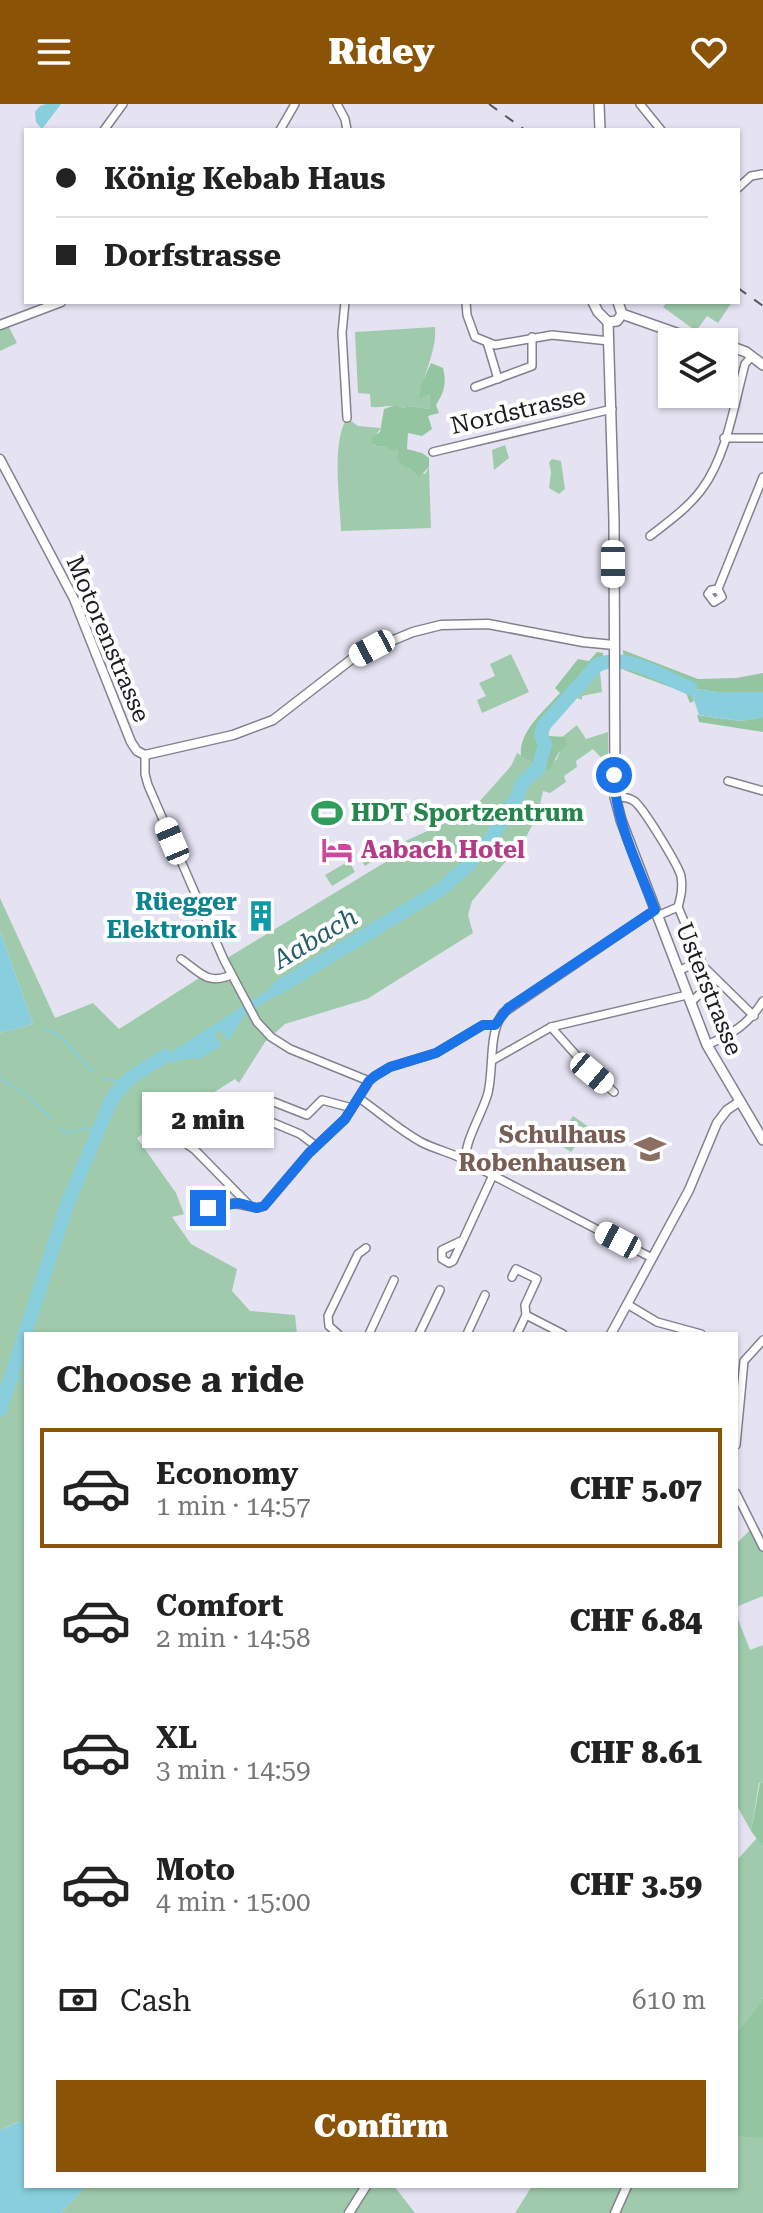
<!DOCTYPE html>
<meta charset="utf-8">
<style>
body{margin:0;font-family:"Roboto Serif",serif;background:#f6f6f6;color:#222;height:100vh;display:flex;flex-direction:column;font-size:30px;white-space:nowrap}
*{box-sizing:border-box;margin:0}
p{font-size:26px;color:#767676}
.icon{flex:none;width:44px;height:44px;fill:none;stroke:currentColor;stroke-width:2;stroke-linecap:round;stroke-linejoin:round}
.map{position:relative;flex:1;overflow:hidden}
.sheet{position:absolute;left:24px;top:1228px;width:714px;height:856px;display:flex;flex-direction:column;background:#fff;border-radius:0px;box-shadow:0 2px 6px #0004}
.sheet>*{flex:none}
.hud{position:absolute;left:24px;top:24px;width:716px;height:176px;border-radius:0px;box-shadow:0 2px 6px #0004;display:grid;align-content:center;height:176px;padding:0 32px;background:#fff}
.tools{position:absolute;left:658px;top:224px;display:grid;gap:16px}
.tools a{display:grid;place-items:center;width:80px;height:80px;border-radius:0px;background:#fff;box-shadow:0 2px 6px #0004;font-size:40px}
.end{position:absolute;width:36px;height:36px;margin:-18px;border:10px solid #1a73e8;background:#fff;box-shadow:0 0 0 4px #fff}
.from{border-radius:50%}
.bubble{position:absolute;height:56px;border-radius:0px;background:#fff;box-shadow:0 2px 6px #0004;font-size:26px;font-weight:800;line-height:56px;text-align:center}
.car{position:absolute;width:24px;height:48px;margin:-24px -12px;border-radius:10px;box-shadow:0 0 6px 2px #0007;background:linear-gradient(#fff 24%,#345 0 40%,#fff 0 76%,#345 0 86%,#fff 0)}
.hud b{display:flex;align-items:center;gap:28px;height:76px;font-size:30px}
.hud b+b{border-top:2px solid #e0e0e0}
.hud i{width:20px;height:20px;background:#222}
ul{padding:0;list-style:none}
li{display:flex;align-items:center;gap:24px;height:120px;margin:0 16px 12px;padding:0 16px;border:4px solid transparent;border-radius:0px}
li div{flex:1}
li b{display:block;font-size:30px}
li em{font-style:normal;font-weight:800}
li.selected{border-color:#8a5305}
li>.icon{width:72px;height:72px;stroke-width:1.5}
h2{padding:0 32px;font-size:36px;line-height:96px}
.pay{display:flex;align-items:center;gap:20px;height:88px;padding:0 32px;font-size:30px}
.pay p{margin-inline-start:auto}
.cta{display:flex;gap:16px;margin-top:auto;padding:16px 32px}
.cta a{flex:1;height:92px;border-radius:0px;background:#8a5305;color:#fff;font-size:32px;font-weight:800;line-height:92px;text-align:center}
header{display:flex;justify-content:space-between;align-items:center;height:104px;padding:0 32px;background:#8a5305;color:#fff;font-size:36px;font-weight:800}
.map>svg:first-child{display:block}
.green{fill:#9fcbac}
.forest{fill:#93c5a1}
.water{fill:#89cedc}
.lines{fill:none;stroke-linecap:round;stroke-linejoin:round}
.stream{stroke:#89cedc;stroke-width:2}
.river{stroke:#89cedc;stroke-width:14}
.minor-casing{stroke:#83818e;stroke-width:10}
.tertiary-casing{stroke:#83818e;stroke-width:11}
.secondary-casing{stroke:#83818e;stroke-width:12}
.minor{stroke:#fff;stroke-width:7}
.tertiary{stroke:#fff;stroke-width:8}
.secondary{stroke:#fff;stroke-width:9}
.rail{stroke:#58575f;stroke-width:2;stroke-dasharray:10 10;stroke-linecap:butt}
.route{stroke:#1a73e8;stroke-width:10}
.labels{text-anchor:middle;stroke-width:8;stroke-linejoin:round;paint-order:stroke}
.street-label{font-size:24px;fill:#1c1b20;stroke:#fff}
.leisure-label{font-size:24px;font-weight:bold;fill:#27864d;stroke:#fff;text-anchor:start}
.hotel-label{font-size:24px;font-weight:bold;fill:#b23c85;stroke:#fff;text-anchor:start}
.culture-label{font-size:24px;font-weight:bold;fill:#0d838f;stroke:#fff;text-anchor:end}
.education-label{font-size:24px;font-weight:bold;fill:#785e54;stroke:#fff;text-anchor:end}
.water-label{font-size:26px;font-style:italic;fill:#255e69;stroke:#fff}
</style>
<header><svg class="icon" aria-label="menu" viewBox="0 0 24 24"><path d="M4 6h16M4 12h16M4 18h16"/></svg>Ridey<svg class="icon" aria-label="heart" viewBox="0 0 24 24"><path d="M12 20l-8-8c-3-5 5-10 8-4 3-6 11-1 8 4z"/></svg></header>
<div class="map">
<svg width="763" height="2109" viewBox="0 0 763 2109">
<rect width="100%" height="100%" fill="#e5e3f2"/>
<g class="green">
<polygon points="667,198 732,198 718,219 707,212 696,227 663,203"/>
<polygon points="9,223 17,239 0,247 0,226"/>
<path d="M435 223C437 248 423 269 420 293L431 291 430 305 405 302 404 304C394 299 383 304 371 303L370 290 358 289 355 228Z"/>
<path d="M347 314 358 322 381 324 371 337 376 343 385 342 399 345V351L410 366 425 370 429 363 431 424 341 427C340 397 331 339 347 314Z"/>
<polygon points="505,341 509,354 494,366 492,346"/>
<polygon points="552,355 561,357 565,385 559,390 549,384 551,368 549,358"/>
<polygon points="511,550 529,588 482,609 477,596 486,592 479,579 495,572 490,560"/>
<polygon points="600,567 602,588 582,592 582,596 574,593 587,574"/>
<polygon points="577,621 586,635 608,628 608,661 593,645 576,657 577,663 564,672 566,678 550,689 543,687 538,710 525,735 472,797 468,811 473,829 367,895 285,920 265,938 239,979 235,975 161,1022 154,1023 137,1034 176,1089 184,1110 172,1113 191,1140 237,1165 232,1187 250,1207 295,1211 297,1230 26,1230 26,2018 17,2018 0,2026 0,929 33,920 0,827 0,794 55,914 93,899 119,925 204,871 231,871 224,856 402,748 399,740 471,707 511,662 517,649 544,666 557,655 565,634 562,633"/>
<polygon points="382,737 388,747 365,762 358,751"/>
<polygon points="349,757 355,768 332,782 325,771"/>
<polygon points="573,1012 589,1023 571,1048 555,1038"/>
<polygon points="753,1423 763,1443 763,1492 736,1503 736,1440"/>
<polygon points="736,1510 750,1546 763,1541 763,1678 759,1679 751,1727 736,1700"/>
<polygon points="757,1734 763,1743 763,1894 736,1930 736,1757"/>
<polygon points="746,2031 763,2034 763,2109 515,2109 532,2082 736,2082 736,2032"/>
<polygon points="87,2082 394,2082 415,2109 61,2109"/>
</g>
<g class="forest">
<path d="M431 259 443 264C447 280 444 288 436 301L439 309 428 312 432 325 422 332 408 329 407 345 422 349 429 354V363L419 373C413 365 403 363 397 355L399 345 392 347 385 342 377 343 371 338 372 333 380 328 384 305 395 301 404 304 405 302 430 305V291L419 294 422 279Z"/>
<polygon points="623,546 698,575 736,574 763,569 763,588 716,588 690,584 694,597 690,599 686,589 624,566"/>
<path d="M597 548 603 549V566L587 574 544 627 549 632 565 633 567 641 559 648 550 665 545 666 521 652C518 628 545 606 560 589L555 584 578 555 589 557Z"/>
<polygon points="697,611 741,617 763,613 763,628 699,618"/>
<polygon points="763,1678 763,1743 751,1727 760,1679"/>
<polygon points="763,1894 763,2034 736,2032 736,1930"/>
</g>
<g class="water">
<polygon points="46,0 61,0 42,25 36,18 35,8 40,2"/>
<polygon points="690,584 716,588 763,588 763,613 741,617 699,611"/>
<polygon points="0,827 33,920 0,929"/>
<polygon points="294,874 290,882 243,913 228,938 221,927 215,930 222,942 199,955 193,954 149,962 284,876"/>
<polygon points="18,2018 26,2018 26,2082 87,2082 61,2109 0,2109 0,2026"/>
</g>
<g class="lines">
<g class="stream">
<polyline points="44,924 61,933 92,967"/>
<polyline points="0,974 28,992 51,1014"/>
<polyline points="103,974 123,979"/>
<polyline points="58,1023 66,1029 86,1024 98,1026"/>
<polyline points="11,1266 19,1275 26,1277"/>
</g>
<g class="river">
<path d="M278 884 441 785 466 763 488 739 518 691 522 679 538 665 545 641 541 630 544 621 597 561C626 548 663 573 690 584"/>
<path d="M0 1306 68 1098 110 999C122 975 143 966 165 952"/>
</g>
<defs>
<g id="minor">
<polyline points="337,0 345,15 347,26"/>
<polyline points="640,0 661,26"/>
<polyline points="104,26 123,0"/>
<polyline points="280,26 295,0"/>
<polyline points="738,84 751,72 763,70"/>
<polyline points="345,198 342,229 347,314"/>
<polyline points="466,198 467,211 475,233 495,241 552,231 609,237"/>
<polyline points="487,238 498,275"/>
<polyline points="475,283 532,262 532,233"/>
<polyline points="724,334 763,334"/>
<polyline points="433,348 612,305"/>
<path d="M650 432C668 418 688 404 702 385 727 351 734 301 745 260L752 252"/>
<polyline points="718,485 722,493 714,498 708,490 711,486 718,485 763,373"/>
<polyline points="145,651 145,670 148,681 224,856 257,918 271,933 290,945 369,977"/>
<polyline points="728,677 763,687"/>
<path d="M615 693C622 693 628 693 634 697 643 703 678 761 681 772 683 784 681 792 678 803L657 812"/>
<polyline points="678,803 703,862 754,912"/>
<path d="M181 855C201 869 207 881 231 871"/>
<polyline points="678,867 700,857"/>
<polyline points="690,899 715,876"/>
<polyline points="551,923 592,969 614,988"/>
<path d="M707 941C732 930 748 921 763 897"/>
<polyline points="493,956 551,923 687,891"/>
<path d="M359 994C379 1008 399 1026 421 1038 438 1047 459 1050 473 1061L652 1154"/>
<polyline points="274,998 307,1011 322,996 352,1004"/>
<polyline points="245,1007 300,1030 316,1042"/>
<polyline points="161,1022 195,1046 248,1100"/>
<path d="M466 1055C464 1038 483 1008 488 989 494 964 488 930 503 909L655 806"/>
<polyline points="193,1109 233,1099 257,1104 264,1102 309,1049 345,1015 369,977 375,972 390,963 436,949 483,921 495,921"/>
<polyline points="463,1136 453,1157 449,1159 442,1155 442,1146 463,1136 493,1071"/>
<polyline points="512,1173 516,1165 537,1175 525,1201 526,1211"/>
<polyline points="627,1200 657,1218 701,1230"/>
<polyline points="338,1230 329,1222 328,1212 358,1150 366,1144"/>
<polyline points="369,1230 394,1176"/>
<polyline points="419,1230 440,1186"/>
<polyline points="467,1230 485,1191"/>
<polyline points="517,1230 526,1211 563,1230"/>
<polyline points="736,1341 744,1257 763,1236"/>
<polyline points="736,1389 763,1443"/>
</g>
<g id="tertiary">
<polyline points="0,221 61,198"/>
<polyline points="0,355 74,495 131,638 137,647 145,651 233,631 273,616 357,551 413,528 441,521 488,520 583,538 614,541"/>
<polyline points="611,1230 689,1086 717,1019 727,1006 739,998"/>
<polyline points="349,2109 366,2082"/>
<polyline points="615,2109 627,2082"/>
</g>
<g id="secondary">
<polyline points="599,0 600,26"/>
<polyline points="593,198 598,208 608,218"/>
<polyline points="622,210 682,231 713,238"/>
<polyline points="608,218 614,416 615,693 621,716 707,941 763,1036"/>
<polyline points="608,218 617,217 622,210 618,198"/>
<polyline points="724,240 746,248 763,261"/>
</g>
</defs>
<use href="#minor" class="minor-casing"/>
<use href="#tertiary" class="tertiary-casing"/>
<use href="#secondary" class="secondary-casing"/>
<use href="#minor" class="minor"/>
<use href="#tertiary" class="tertiary"/>
<use href="#secondary" class="secondary"/>
<g class="rail">
<polyline points="489,0 525,26"/>
<polyline points="738,184 763,202"/>
</g>
</g>
<g class="lines">
<path class="route" d="M208 1104 239 1099 257 1104 264 1102 309 1049 345 1015 369 977 375 972 390 963 436 949 483 921H495L508 904 655 806C639 763 615 718 614 671"/>
</g>
<defs>
<symbol id="stadium-bare" viewBox="-9 -9 18 18"><path d="M0-5a6.5 5 0 1 0 0 10a6.5 5 0 1 0 0-10ZM-3.5-1.8h7v3.6h-7Z" fill="#2e9e5b" stroke="#fff" stroke-width="2.5" paint-order="stroke"/></symbol>
<symbol id="hotel-bare" viewBox="-9 -9 18 18"><path d="M-6-4.5h1.5V1H6V5H4.5V3h-9V5H-6ZM-4 0a1.8 1.8 0 1 1 3.6 0ZM.5 0V-2.5h3Q6-2.5 6 0Z" fill="#d1479c" stroke="#fff" stroke-width="2.5" paint-order="stroke"/></symbol>
<symbol id="building-bare" viewBox="-9 -9 18 18"><path d="M-4-6H4V6H1V3H-1V6H-4ZM-2.5-4.3h1.7v1.8h-1.7ZM.8-4.3h1.7v1.8H.8ZM-2.5-1h1.7V.8h-1.7ZM.8-1h1.7V.8H.8Z" fill="#0f9aa8" stroke="#fff" stroke-width="2.5" paint-order="stroke"/></symbol>
<symbol id="school-bare" viewBox="-9 -9 18 18"><path d="M0-5L7-2L0 1L-7-2ZM-4 1L0 2.5L4 1V4Q0 6-4 4Z" fill="#8d6e63" stroke="#fff" stroke-width="2.5" paint-order="stroke"/></symbol>
</defs>
<g fill-rule="evenodd">
<use href="#stadium-bare" x="305" y="687" width="44" height="44"/>
<use href="#hotel-bare" x="315" y="724" width="44" height="44"/>
<use href="#building-bare" x="239" y="790" width="44" height="44"/>
<use href="#school-bare" x="628" y="1023" width="44" height="44"/>
</g>
<g class="labels">
<g class="street-label">
<text transform="translate(518 307) rotate(-13)" y="8">Nordstrasse</text>
<text transform="translate(108 535) rotate(67)" y="8">Motorenstrasse</text>
<text transform="translate(709 885) rotate(68)" y="8">Usterstrasse</text>
</g>
<g class="leisure-label">
<text x="351" y="717">HDT Sportzentrum</text>
</g>
<g class="hotel-label">
<text x="361" y="754">Aabach Hotel</text>
</g>
<g class="culture-label">
<text x="237" y="806">Rüegger<tspan x="237" dy="28">Elektronik</tspan></text>
</g>
<g class="education-label">
<text x="626" y="1039">Schulhaus<tspan x="626" dy="28">Robenhausen</tspan></text>
</g>
<g class="water-label">
<text transform="translate(315 834) rotate(-31)" y="9">Aabach</text>
</g>
</g>
</svg>
<div class="tools">
<a><svg class="icon" aria-label="layers" viewBox="0 0 24 24"><path d="M12 4l9 5-9 5-9-5zM3 14l9 5 9-5"/></svg></a>
</div>
<i class="end from" style="left:614px;top:671px"></i>
<i class="end" style="left:208px;top:1104px"></i>
<div class="bubble" style="left:142px;top:988px;width:132px">2 min</div>
<i class="car" style="left:613px;top:460px;rotate:180deg"></i>
<i class="car" style="left:372px;top:544px;rotate:242deg"></i>
<i class="car" style="left:172px;top:737px;rotate:337deg"></i>
<i class="car" style="left:592px;top:969px;rotate:130deg"></i>
<i class="car" style="left:618px;top:1136px;rotate:298deg"></i>
<div class="hud">
<b><i class="from"></i>König Kebab Haus</b>
<b><i></i>Dorfstrasse</b>
</div>
<section class="sheet">
<h2>Choose a ride</h2>
<ul>
<li class="selected"><svg class="icon" aria-label="car" viewBox="0 0 24 24"><path d="M5 17H2v-5l4-1 3-4h7l3 4 3 1v5h-3M9 17h6M6 11h13"/><circle cx="7" cy="17" r="2"/><circle cx="17" cy="17" r="2"/></svg><div><b>Economy</b><p>1 min · 14:57</p></div><em>CHF 5.07</em></li>
<li><svg class="icon" aria-label="car" viewBox="0 0 24 24"><path d="M5 17H2v-5l4-1 3-4h7l3 4 3 1v5h-3M9 17h6M6 11h13"/><circle cx="7" cy="17" r="2"/><circle cx="17" cy="17" r="2"/></svg><div><b>Comfort</b><p>2 min · 14:58</p></div><em>CHF 6.84</em></li>
<li><svg class="icon" aria-label="car" viewBox="0 0 24 24"><path d="M5 17H2v-5l4-1 3-4h7l3 4 3 1v5h-3M9 17h6M6 11h13"/><circle cx="7" cy="17" r="2"/><circle cx="17" cy="17" r="2"/></svg><div><b>XL</b><p>3 min · 14:59</p></div><em>CHF 8.61</em></li>
<li><svg class="icon" aria-label="car" viewBox="0 0 24 24"><path d="M5 17H2v-5l4-1 3-4h7l3 4 3 1v5h-3M9 17h6M6 11h13"/><circle cx="7" cy="17" r="2"/><circle cx="17" cy="17" r="2"/></svg><div><b>Moto</b><p>4 min · 15:00</p></div><em>CHF 3.59</em></li>
</ul>
<div class="pay"><svg class="icon" aria-label="cash" viewBox="0 0 24 24"><path d="M3 7h18v10H3z"/><circle cx="12" cy="12" r="2"/></svg>Cash<p>610 m</p></div>
<div class="cta"><a>Confirm</a></div>
</section>
</div>
